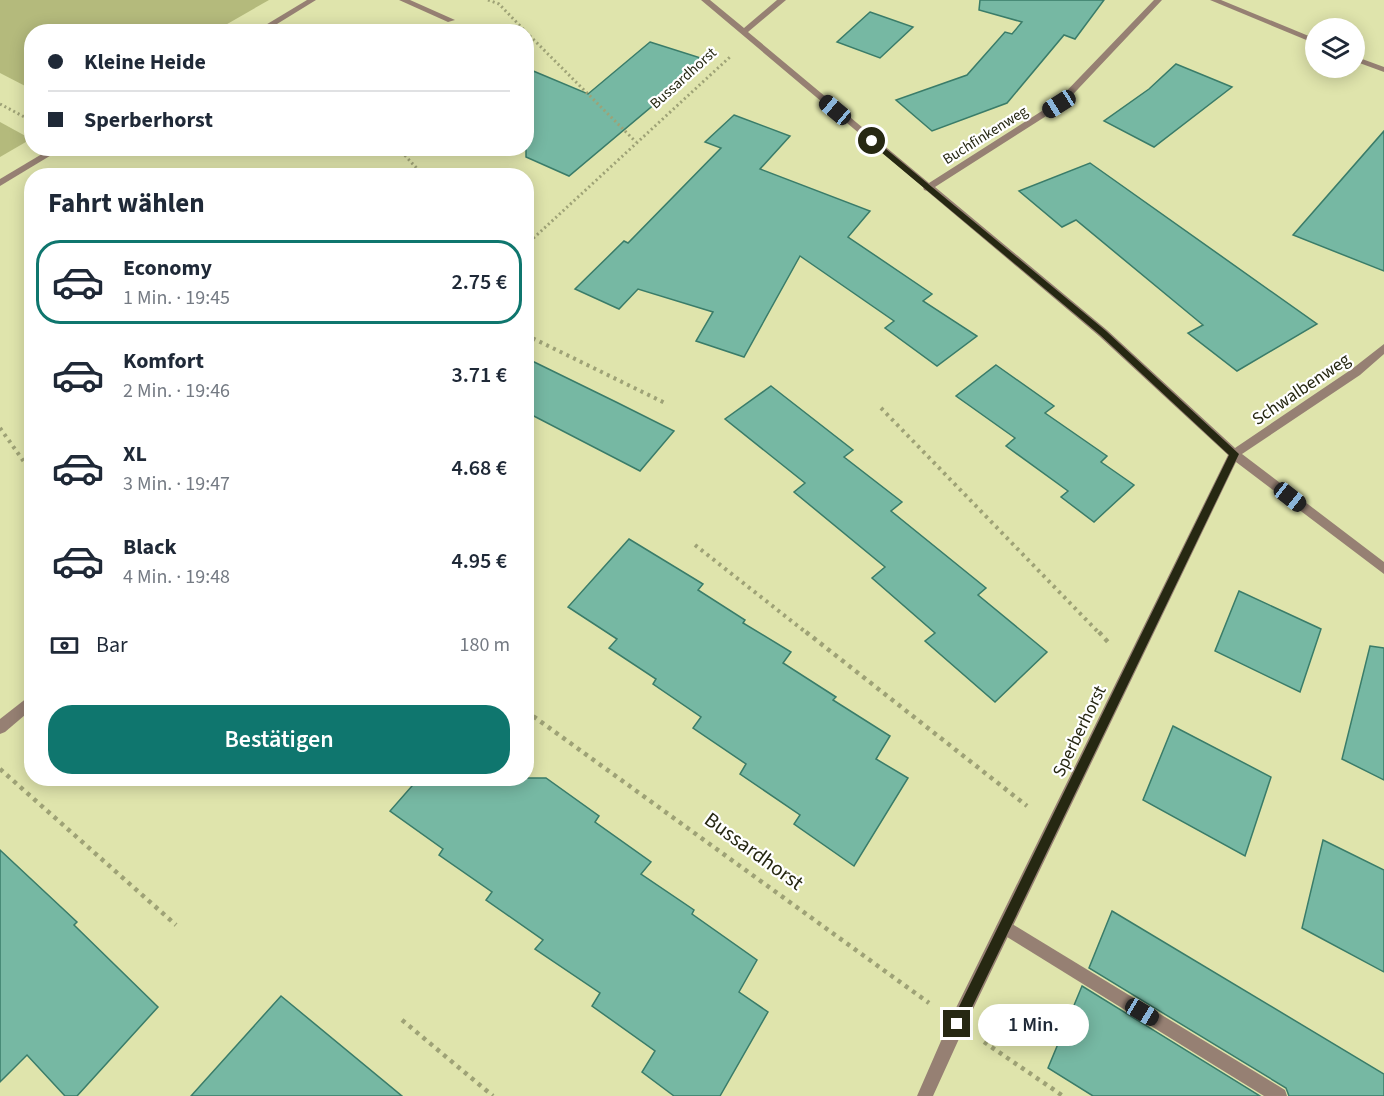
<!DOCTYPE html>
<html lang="de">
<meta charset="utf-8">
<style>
body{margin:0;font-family:"Source Sans 3",sans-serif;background:#f6f6f7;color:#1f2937;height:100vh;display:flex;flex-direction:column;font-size:22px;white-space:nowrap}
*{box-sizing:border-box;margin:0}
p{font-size:20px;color:#747a83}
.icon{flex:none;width:33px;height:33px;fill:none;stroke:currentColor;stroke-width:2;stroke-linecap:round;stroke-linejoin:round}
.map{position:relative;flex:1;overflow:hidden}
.sheet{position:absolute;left:24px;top:168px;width:510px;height:618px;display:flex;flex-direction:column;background:#fff;border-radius:24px;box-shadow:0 3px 15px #0003}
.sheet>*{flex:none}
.hud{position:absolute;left:24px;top:24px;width:510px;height:132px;border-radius:24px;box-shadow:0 3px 15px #0003;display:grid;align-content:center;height:132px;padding:0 24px;background:#fff}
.controls{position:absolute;left:1305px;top:18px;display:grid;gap:12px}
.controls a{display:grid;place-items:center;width:60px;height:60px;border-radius:50%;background:#fff;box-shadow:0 3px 15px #0003;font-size:30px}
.end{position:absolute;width:27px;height:27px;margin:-14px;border:8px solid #262812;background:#fff;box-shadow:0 0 0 3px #fff}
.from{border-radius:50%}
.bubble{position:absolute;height:42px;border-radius:21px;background:#fff;box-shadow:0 3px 15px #0003;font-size:20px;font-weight:600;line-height:42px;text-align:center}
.car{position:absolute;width:18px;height:36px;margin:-18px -9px;border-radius:8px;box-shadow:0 0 4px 2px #0007;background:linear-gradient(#222 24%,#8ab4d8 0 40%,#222 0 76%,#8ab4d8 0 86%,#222 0)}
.hud b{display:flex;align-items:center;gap:21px;height:57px;font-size:22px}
.hud b+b{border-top:2px solid #e0e1e3}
.hud i{width:15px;height:15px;background:#1f2937}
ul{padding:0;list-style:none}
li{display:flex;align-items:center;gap:18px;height:84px;margin:0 12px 9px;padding:0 12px;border:3px solid transparent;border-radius:24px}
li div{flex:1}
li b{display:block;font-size:22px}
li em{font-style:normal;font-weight:600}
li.selected{border-color:#0f766e}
li>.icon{width:54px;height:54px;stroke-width:1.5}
h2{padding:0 24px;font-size:27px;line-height:72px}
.pay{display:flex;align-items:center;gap:15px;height:66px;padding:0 24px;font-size:22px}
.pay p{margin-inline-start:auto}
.button{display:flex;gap:12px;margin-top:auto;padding:12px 24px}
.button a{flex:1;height:69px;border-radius:24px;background:#0f766e;color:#fff;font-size:24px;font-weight:600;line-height:69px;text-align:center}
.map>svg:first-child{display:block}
.green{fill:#b4ba7c}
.building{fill:#76b8a3;stroke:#3a7c69;stroke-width:1.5}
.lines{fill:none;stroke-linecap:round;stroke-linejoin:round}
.path-far2{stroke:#9ea276;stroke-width:3;stroke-dasharray:2 3;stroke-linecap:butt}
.path-far1{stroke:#9ea276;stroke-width:4;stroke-dasharray:3 4.5;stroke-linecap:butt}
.path{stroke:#9ea276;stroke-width:4.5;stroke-dasharray:4 5;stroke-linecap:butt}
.lane{fill:#968073;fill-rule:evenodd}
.street{fill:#968073;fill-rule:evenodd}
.route{fill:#262812}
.labels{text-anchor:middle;stroke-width:4.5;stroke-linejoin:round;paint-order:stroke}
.far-street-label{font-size:15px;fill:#262812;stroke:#fff}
.street-label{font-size:18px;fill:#262812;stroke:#fff}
.near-street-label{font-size:21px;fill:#262812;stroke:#fff}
</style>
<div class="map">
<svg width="1384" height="1096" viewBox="0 0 1384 1096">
<rect width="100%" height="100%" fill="#dfe4ac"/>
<g class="green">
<polygon points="0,0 269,0 215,31 32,32 31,89 0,73"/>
<polygon points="0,122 31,139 0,157"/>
</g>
<g class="building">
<polygon points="980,0 1104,0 1075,39 1064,35 1007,103 932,131 896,100 967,75 1005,32 1012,34 1022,22 979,10"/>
<polygon points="870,12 913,27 880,58 837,42"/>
<polygon points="650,42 707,60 569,176 526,157 526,68 588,94"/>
<polygon points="1176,64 1232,87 1154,147 1104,121 1149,89"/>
<polygon points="734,115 790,136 760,169 870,211 848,237 932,294 923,301 977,336 937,366 885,328 894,321 800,256 744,357 696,341 713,312 638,289 619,309 575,289 624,241 628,243 721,148 705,142"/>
<polygon points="1384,131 1384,271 1293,235"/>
<polygon points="1090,163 1317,324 1237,371 1188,333 1203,325 1076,220 1062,227 1019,191"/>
<polygon points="526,358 616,402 674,431 640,471 526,412"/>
<polygon points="996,365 1054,406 1045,413 1107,456 1101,462 1134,485 1094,522 1061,497 1068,491 1006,446 1015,438 956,396"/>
<polygon points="771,386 853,450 844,457 902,502 891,511 986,588 978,595 1047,652 995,702 925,641 935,633 872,578 885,567 794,492 805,483 725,419"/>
<polygon points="629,539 703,584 698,590 745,620 743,623 791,652 783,663 836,697 833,700 890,736 876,759 908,778 854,866 794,824 800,815 740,774 746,764 693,728 701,717 653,684 656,679 609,648 617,639 568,607"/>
<polygon points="1239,591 1321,629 1300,692 1215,651"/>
<polygon points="1370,646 1384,648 1384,780 1342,759"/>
<polygon points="1173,726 1271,777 1245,856 1143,800"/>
<polygon points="419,778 546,778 599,816 595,822 651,862 641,874 694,910 692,914 757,960 739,992 768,1012 720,1096 674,1096 642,1072 655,1051 592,1006 600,993 535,949 543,940 486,900 492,892 439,855 443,849 390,811"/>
<polygon points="1323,840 1384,870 1384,972 1302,928"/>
<polygon points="0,850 77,922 74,925 158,1007 77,1096 65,1096 27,1055 0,1082"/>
<polygon points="1112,911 1384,1074 1384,1096 1289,1096 1286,1088 1089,968"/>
<polygon points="1082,986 1260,1096 1093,1096 1048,1068"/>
<polygon points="281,996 402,1096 191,1096"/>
</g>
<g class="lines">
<g class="path-far2">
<polyline points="488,0 499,4 526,32"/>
<polyline points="526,32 636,142"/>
<polyline points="0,104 32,121"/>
<polyline points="398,148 424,176"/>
<polyline points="526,245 731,56"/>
</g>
<g class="path-far1">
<polyline points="526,335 665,403"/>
<polyline points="881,408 1100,634"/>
<polyline points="0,428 32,473"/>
<polyline points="695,545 808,634"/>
</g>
<g class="path">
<polyline points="806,632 1027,806"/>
<polyline points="1099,632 1108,642"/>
<polyline points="526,711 929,1003"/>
<polyline points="0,769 176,925"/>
<polyline points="402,1020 493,1096"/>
<polyline points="984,1042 1063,1096"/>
</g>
<g class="lane">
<polygon points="399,0 410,0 455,20 448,22"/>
<polygon points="1004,919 1285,1090 1287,1096 1264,1096 999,932 996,927 999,922"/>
</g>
<g class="street">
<polygon points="307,0 316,0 264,32 254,32"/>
<polygon points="701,0 710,0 744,28 777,0 786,0 748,32 929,183 1056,102 1154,0 1162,0 1062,106 935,187 1107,330 1235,448 1352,369 1384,344 1384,354 1360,375 1242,454 1384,562 1384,574 1236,462 963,1030 933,1096 917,1096 951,1018 1228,455 1099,336 927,191 924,190 923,187"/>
<polygon points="1210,0 1221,0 1316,39 1316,44"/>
<polygon points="1354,56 1384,67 1384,72 1354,61"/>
<polygon points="52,148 63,148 0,186 0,179"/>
<polygon points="32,694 32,709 5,732 0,734 0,719"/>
</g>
</g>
<polygon class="route" points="869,139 874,139 1106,331 1239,454 962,1028 957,1030 953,1028 951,1024 953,1019 1229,455 1100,335 869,142"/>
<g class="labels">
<g class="far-street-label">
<text transform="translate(683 78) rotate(-42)" y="5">Bussardhorst</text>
<text transform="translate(985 135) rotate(-32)" y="5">Buchfinkenweg</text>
</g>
<g class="street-label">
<text transform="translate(1301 389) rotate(-34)" y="6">Schwalbenweg</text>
<text transform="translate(1079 731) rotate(-64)" y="6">Sperberhorst</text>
</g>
<g class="near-street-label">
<text transform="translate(754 851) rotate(36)" y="7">Bussardhorst</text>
</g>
</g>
</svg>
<div class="controls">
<a><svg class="icon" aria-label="layers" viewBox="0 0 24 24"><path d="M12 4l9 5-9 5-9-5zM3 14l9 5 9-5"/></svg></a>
</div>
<i class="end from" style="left:872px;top:141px"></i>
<i class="end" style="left:957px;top:1024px"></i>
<div class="bubble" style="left:978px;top:1004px;width:111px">1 Min.</div>
<i class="car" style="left:1059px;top:104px;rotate:238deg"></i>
<i class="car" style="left:835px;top:110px;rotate:310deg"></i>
<i class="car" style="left:1290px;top:497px;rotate:128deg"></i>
<i class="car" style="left:1142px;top:1012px;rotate:121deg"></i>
<div class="hud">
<b><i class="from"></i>Kleine Heide</b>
<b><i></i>Sperberhorst</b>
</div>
<section class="sheet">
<h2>Fahrt wählen</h2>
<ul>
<li class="selected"><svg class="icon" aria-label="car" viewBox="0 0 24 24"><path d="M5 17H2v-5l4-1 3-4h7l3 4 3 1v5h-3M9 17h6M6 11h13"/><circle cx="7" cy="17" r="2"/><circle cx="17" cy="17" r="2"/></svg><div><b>Economy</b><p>1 Min. · 19:45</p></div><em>2.75 €</em></li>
<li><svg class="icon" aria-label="car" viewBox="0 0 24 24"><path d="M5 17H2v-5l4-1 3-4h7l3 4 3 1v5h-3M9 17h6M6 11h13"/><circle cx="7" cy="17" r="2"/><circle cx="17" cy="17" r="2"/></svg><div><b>Komfort</b><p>2 Min. · 19:46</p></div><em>3.71 €</em></li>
<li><svg class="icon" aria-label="car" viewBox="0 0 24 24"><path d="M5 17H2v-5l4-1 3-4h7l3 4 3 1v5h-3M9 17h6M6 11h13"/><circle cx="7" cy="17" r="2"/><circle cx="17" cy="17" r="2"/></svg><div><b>XL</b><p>3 Min. · 19:47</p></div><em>4.68 €</em></li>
<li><svg class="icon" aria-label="car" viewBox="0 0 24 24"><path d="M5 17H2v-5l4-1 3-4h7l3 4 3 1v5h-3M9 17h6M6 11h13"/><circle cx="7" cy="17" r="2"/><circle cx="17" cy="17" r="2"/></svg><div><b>Black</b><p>4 Min. · 19:48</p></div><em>4.95 €</em></li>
</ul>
<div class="pay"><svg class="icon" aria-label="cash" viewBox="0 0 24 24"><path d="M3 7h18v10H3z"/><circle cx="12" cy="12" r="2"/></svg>Bar<p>180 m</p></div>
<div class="button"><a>Bestätigen</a></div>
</section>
</div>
